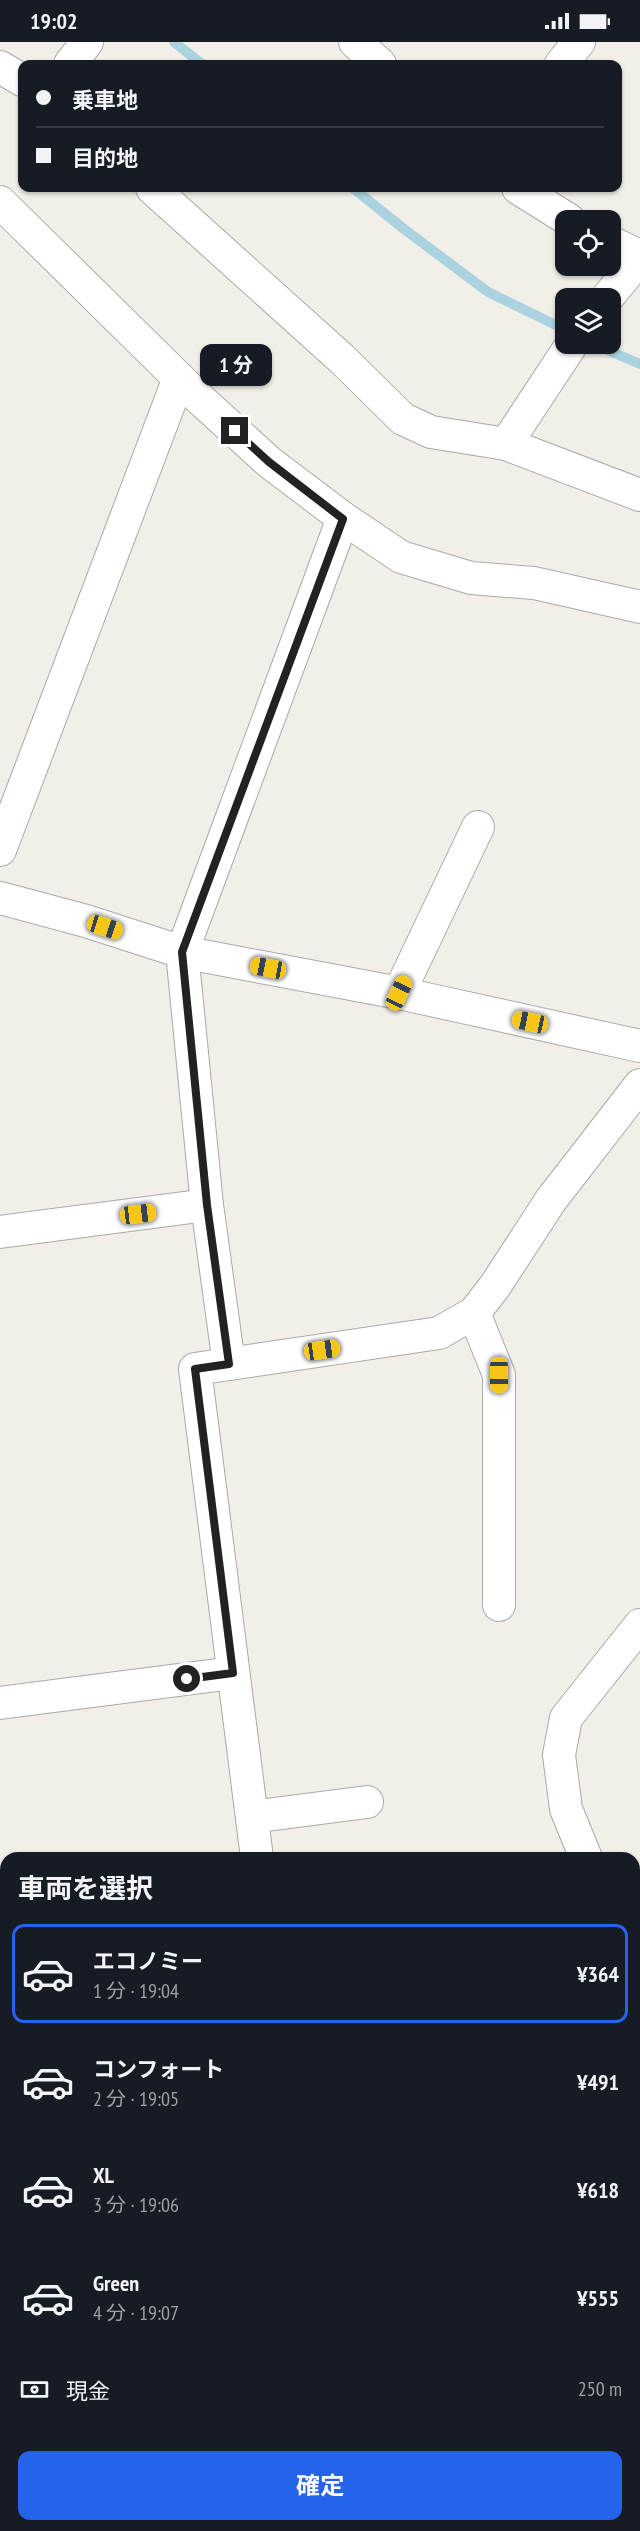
<!DOCTYPE html>
<html lang="ja">
<meta charset="utf-8">
<style>
body{margin:0;font-family:"PT Sans Narrow","Noto Sans JP",sans-serif;background:#20242c;color:#f1f3f6;height:100vh;display:flex;flex-direction:column;font-size:22px;white-space:nowrap}
*{box-sizing:border-box;margin:0}
p{font-size:20px;color:#9ea1a6}
.icon{flex:none;width:33px;height:33px;fill:none;stroke:currentColor;stroke-width:2;stroke-linecap:round;stroke-linejoin:round}
.map{position:relative;flex:1;overflow:hidden}
.panel{position:absolute;left:0px;top:1810px;width:640px;height:680px;display:flex;flex-direction:column;background:#171b24;border-radius:18px 18px 0 0;box-shadow:0 2px 4px #0004}
.panel>*{flex:none}
.top-card{position:absolute;left:18px;top:18px;width:604px;height:132px;border-radius:12px;box-shadow:0 2px 4px #0004;display:grid;align-content:center;height:132px;padding:0 18px;background:#171b24}
.tools{position:absolute;left:555px;top:168px;display:grid;gap:12px}
.tools a{display:grid;place-items:center;width:66px;height:66px;border-radius:12px;background:#171b24;box-shadow:0 2px 4px #0004;font-size:30px}
.end{position:absolute;width:27px;height:27px;margin:-14px;border:8px solid #222;background:#fff;box-shadow:0 0 0 3px #fff}
.from{border-radius:50%}
.bubble{position:absolute;height:42px;border-radius:12px;background:#171b24;box-shadow:0 2px 4px #0004;font-size:20px;font-weight:700;line-height:42px;text-align:center}
.car{position:absolute;width:18px;height:36px;margin:-18px -9px;border-radius:8px;box-shadow:0 0 4px 2px #0007;background:linear-gradient(#f5c518 24%,#345 0 40%,#f5c518 0 76%,#345 0 86%,#f5c518 0)}
.top-card b{display:flex;align-items:center;gap:21px;height:57px;font-size:22px}
.top-card b+b{border-top:2px solid #363941}
.top-card i{width:15px;height:15px;background:#f1f3f6}
ul{padding:0;list-style:none}
li{display:flex;align-items:center;gap:18px;height:99px;margin:0 12px 9px;padding:0 6px;border:3px solid transparent;border-radius:12px}
li div{flex:1}
li b{display:block;font-size:22px}
li em{font-style:normal;font-weight:700}
li.active{border-color:#2563eb}
li>.icon{width:54px;height:54px;stroke-width:1.5}
h2{padding:0 18px;font-size:27px;line-height:72px}
.pay{display:flex;align-items:center;gap:15px;height:66px;padding:0 18px;font-size:22px}
.pay p{margin-inline-start:auto}
.cta{display:flex;gap:12px;margin-top:auto;padding:12px 18px}
.cta a{flex:1;height:69px;border-radius:12px;background:#2563eb;color:#fff;font-size:24px;font-weight:700;line-height:69px;text-align:center}
.status{display:flex;justify-content:space-between;align-items:center;height:42px;padding:0 30px;background:#171b24;direction:ltr}
.status svg{height:16px;fill:currentColor}
.map>svg:first-child{display:block}
.lines{fill:none;stroke-linecap:round;stroke-linejoin:round}
.stream{stroke:#aad3df;stroke-width:10}
.building{fill:#c7bfb8;stroke:#c4b6ab;stroke-width:1.5}
.street-casing{stroke:#a9a9a9;stroke-width:34}
.street{stroke:#fff;stroke-width:32}
.route{stroke:#222;stroke-width:8}
</style>
<div class="status"><b>19:02</b><svg viewBox="0 0 49 12"><path d="M0 12V9h3v3zM5 12V6h3v6zM10 12V3h3v9zM15 12V0h3v12zM26 1h20v11H26zM47 4h2v5h-2z"/></svg></div>
<div class="map">
<svg width="640" height="2489" viewBox="0 0 640 2489">
<rect width="100%" height="100%" fill="#f2efe9"/>
<g class="lines">
<g class="stream">
<polyline points="174,0 202,22"/>
<polyline points="353,146 404,187 488,250 566,288"/>
<polyline points="593,302 640,322"/>
</g>
</g>
<g class="building">
<polygon points="6,2484 45,2484 46,2488 7,2489"/>
<polygon points="52,2484 105,2484 109,2486 109,2489 53,2489"/>
<polygon points="152,2484 207,2484 208,2488 152,2489"/>
<rect x="252" y="2484" width="41" height="5"/>
</g>
<g class="lines">
<defs>
<g id="street">
<polyline points="355,0 380,22"/>
<polyline points="70,22 87,0"/>
<polyline points="561,22 579,0"/>
<polyline points="0,25 22,38"/>
<polyline points="152,146 342,317 403,377 431,390 506,402 640,453"/>
<polyline points="518,146 569,178"/>
<polyline points="0,160 201,358 269,420 343,476 401,515 471,536 534,541 640,565"/>
<polyline points="610,200 640,214"/>
<polyline points="607,256 640,216"/>
<polyline points="506,402 572,302"/>
<polyline points="0,808 179,336"/>
<polyline points="0,856 86,879 182,910 399,951 640,1004"/>
<polyline points="399,951 478,785"/>
<polyline points="0,1190 207,1163"/>
<polyline points="474,1271 499,1333 499,1563"/>
<polyline points="229,1322 207,1163 182,910 343,476"/>
<polyline points="0,1661 233,1631"/>
<polyline points="252,1775 367,1760"/>
<polyline points="257,1816 195,1327 439,1291 474,1271 495,1244 551,1158 640,1043"/>
<polyline points="586,1816 566,1767 559,1713 566,1676 640,1583"/>
<polyline points="634,1951 636,1980 634,2119"/>
<polyline points="634,2124 640,2151"/>
<polyline points="0,2360 6,2359"/>
<polyline points="340,2484 340,2489"/>
</g>
</defs>
<use href="#street" class="street-casing"/>
<use href="#street" class="street"/>
</g>
<g class="lines">
<polyline class="route" points="187,1637 233,1631 195,1327 229,1322 207,1163 182,910 343,477 269,420 235,389"/>
</g>
</svg>
<div class="tools">
<a><svg class="icon" aria-label="locate" viewBox="0 0 24 24"><circle cx="12" cy="12" r="6"/><path d="M12 2v4M12 18v4M2 12h4M18 12h4"/></svg></a>
<a><svg class="icon" aria-label="layers" viewBox="0 0 24 24"><path d="M12 4l9 5-9 5-9-5zM3 14l9 5 9-5"/></svg></a>
</div>
<i class="end from" style="left:187px;top:1637px"></i>
<i class="end" style="left:235px;top:389px"></i>
<div class="bubble" style="left:200px;top:302px;width:72px">1 分</div>
<i class="car" style="left:105px;top:885px;rotate:108deg"></i>
<i class="car" style="left:268px;top:926px;rotate:281deg"></i>
<i class="car" style="left:399px;top:951px;rotate:25deg"></i>
<i class="car" style="left:530px;top:980px;rotate:282deg"></i>
<i class="car" style="left:138px;top:1172px;rotate:83deg"></i>
<i class="car" style="left:322px;top:1308px;rotate:82deg"></i>
<i class="car" style="left:499px;top:1333px;rotate:180deg"></i>
<div class="top-card">
<b><i class="from"></i>乗車地</b>
<b><i></i>目的地</b>
</div>
<section class="panel">
<h2>車両を選択</h2>
<ul>
<li class="active"><svg class="icon" aria-label="car" viewBox="0 0 24 24"><path d="M5 17H2v-5l4-1 3-4h7l3 4 3 1v5h-3M9 17h6M6 11h13"/><circle cx="7" cy="17" r="2"/><circle cx="17" cy="17" r="2"/></svg><div><b>エコノミー</b><p>1 分 · 19:04</p></div><em>¥364</em></li>
<li><svg class="icon" aria-label="car" viewBox="0 0 24 24"><path d="M5 17H2v-5l4-1 3-4h7l3 4 3 1v5h-3M9 17h6M6 11h13"/><circle cx="7" cy="17" r="2"/><circle cx="17" cy="17" r="2"/></svg><div><b>コンフォート</b><p>2 分 · 19:05</p></div><em>¥491</em></li>
<li><svg class="icon" aria-label="car" viewBox="0 0 24 24"><path d="M5 17H2v-5l4-1 3-4h7l3 4 3 1v5h-3M9 17h6M6 11h13"/><circle cx="7" cy="17" r="2"/><circle cx="17" cy="17" r="2"/></svg><div><b>XL</b><p>3 分 · 19:06</p></div><em>¥618</em></li>
<li><svg class="icon" aria-label="car" viewBox="0 0 24 24"><path d="M5 17H2v-5l4-1 3-4h7l3 4 3 1v5h-3M9 17h6M6 11h13"/><circle cx="7" cy="17" r="2"/><circle cx="17" cy="17" r="2"/></svg><div><b>Green</b><p>4 分 · 19:07</p></div><em>¥555</em></li>
</ul>
<div class="pay"><svg class="icon" aria-label="cash" viewBox="0 0 24 24"><path d="M3 7h18v10H3z"/><circle cx="12" cy="12" r="2"/></svg>現金<p>250 m</p></div>
<div class="cta"><a>確定</a></div>
</section>
</div>
